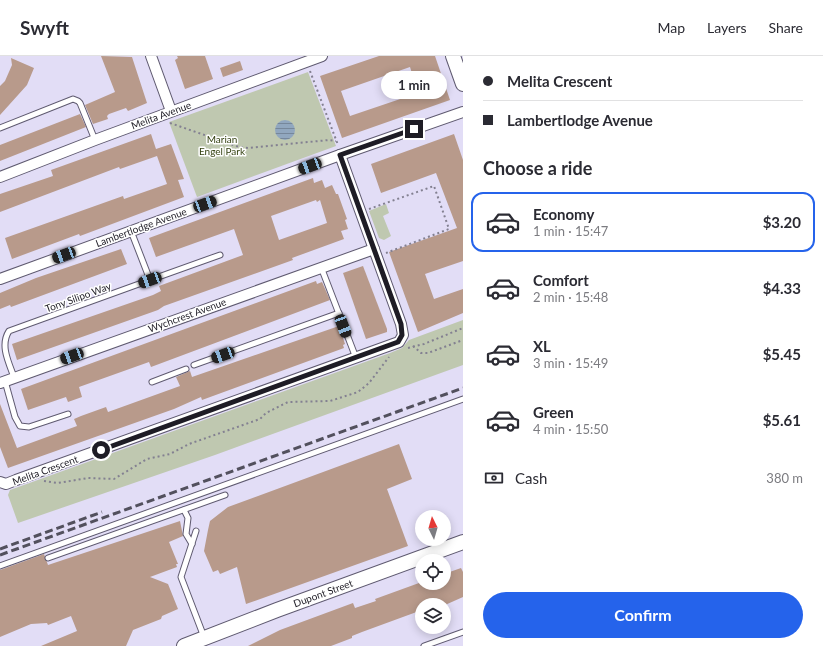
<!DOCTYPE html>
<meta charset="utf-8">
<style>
body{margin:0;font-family:Lato,sans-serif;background:#f2f2f3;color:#2b2b33;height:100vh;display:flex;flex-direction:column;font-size:15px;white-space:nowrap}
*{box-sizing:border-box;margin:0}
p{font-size:13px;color:#7c7c81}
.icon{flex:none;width:22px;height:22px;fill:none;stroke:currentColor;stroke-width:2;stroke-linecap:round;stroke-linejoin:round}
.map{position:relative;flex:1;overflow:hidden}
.side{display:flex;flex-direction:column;background:#fff;width:360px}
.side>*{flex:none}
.hud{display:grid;align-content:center;height:88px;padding:0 20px;background:#fff}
.needle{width:26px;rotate:355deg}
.controls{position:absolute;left:415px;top:454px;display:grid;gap:8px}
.controls a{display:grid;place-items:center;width:36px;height:36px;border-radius:50%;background:#fff;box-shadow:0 2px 10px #0003;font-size:20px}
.end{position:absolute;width:18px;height:18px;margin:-9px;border:5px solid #1e1c25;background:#fff;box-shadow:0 0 0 2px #fff}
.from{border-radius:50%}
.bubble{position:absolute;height:28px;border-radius:14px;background:#fff;box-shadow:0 2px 10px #0003;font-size:13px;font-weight:700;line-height:28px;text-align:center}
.car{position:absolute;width:12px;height:24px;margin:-12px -6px;border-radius:5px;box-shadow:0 0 3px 1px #0007;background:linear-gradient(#222 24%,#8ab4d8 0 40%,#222 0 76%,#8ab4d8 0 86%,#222 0)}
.hud b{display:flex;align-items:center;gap:14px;height:38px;font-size:15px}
.hud b+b{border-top:1px solid #e1e1e2}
.hud i{width:10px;height:10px;background:#2b2b33}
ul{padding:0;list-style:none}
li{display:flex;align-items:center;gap:12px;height:60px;margin:0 8px 6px;padding:0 12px;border:2px solid transparent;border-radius:12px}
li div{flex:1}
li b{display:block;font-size:15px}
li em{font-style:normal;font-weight:700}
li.active{border-color:#2563eb}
li>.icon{width:36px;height:36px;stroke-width:1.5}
h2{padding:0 20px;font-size:18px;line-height:48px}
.pay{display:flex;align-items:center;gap:10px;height:44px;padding:0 20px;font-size:15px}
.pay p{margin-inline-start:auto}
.action{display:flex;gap:8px;margin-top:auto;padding:8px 20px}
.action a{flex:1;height:46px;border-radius:24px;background:#2563eb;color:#fff;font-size:16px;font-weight:700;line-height:46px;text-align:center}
header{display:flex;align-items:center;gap:24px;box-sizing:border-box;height:56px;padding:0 20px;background:#fff;border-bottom:1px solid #e1e1e2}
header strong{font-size:19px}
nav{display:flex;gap:22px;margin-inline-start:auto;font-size:14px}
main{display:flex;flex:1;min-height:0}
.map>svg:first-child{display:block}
.green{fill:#bfc8b0}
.water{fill:url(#water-rules)}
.building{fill:#b89a8b;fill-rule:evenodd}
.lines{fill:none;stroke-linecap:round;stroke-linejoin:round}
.lane-casing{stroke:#5f5a70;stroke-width:7}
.street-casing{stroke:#5f5a70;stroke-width:12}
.secondary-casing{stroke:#5f5a70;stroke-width:16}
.path{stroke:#838091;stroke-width:2;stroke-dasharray:2 3;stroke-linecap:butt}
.lane{stroke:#fff;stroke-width:5}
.street{stroke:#fff;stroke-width:10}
.secondary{stroke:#fff;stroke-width:14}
.rail{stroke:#52505d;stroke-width:3;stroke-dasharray:8 4;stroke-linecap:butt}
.route{stroke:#1e1c25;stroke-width:5}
.labels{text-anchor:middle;stroke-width:3;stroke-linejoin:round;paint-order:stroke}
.street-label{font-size:10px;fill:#1e1c25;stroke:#fff}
.park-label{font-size:10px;fill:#344111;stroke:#fff}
</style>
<header>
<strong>Swyft</strong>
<nav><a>Map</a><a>Layers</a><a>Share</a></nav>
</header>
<main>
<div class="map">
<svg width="463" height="590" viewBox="0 0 463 590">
<defs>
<pattern id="water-rules" width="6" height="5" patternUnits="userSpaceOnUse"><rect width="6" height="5" fill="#91a7bf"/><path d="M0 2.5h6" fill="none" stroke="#76879b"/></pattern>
</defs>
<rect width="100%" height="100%" fill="#e2ddf6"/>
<g class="green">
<polygon points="308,16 336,90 197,141 169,66"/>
<polygon points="386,148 389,157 383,160 391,180 384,184 379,182 369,155"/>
<polygon points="463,264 463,309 215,399 18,467 8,439 10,434 390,297 402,292 409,284"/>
</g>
<circle class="water" cx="285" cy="74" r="10"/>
<g class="building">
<polygon points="101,0 132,1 147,47 128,55 126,52 109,58 107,60 108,63 93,68 85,49 115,36"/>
<polygon points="177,0 205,0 213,23 185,33 175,4 178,2"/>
<path d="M379 0H435L450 44 342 82 320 20ZM410 11 418 37 350 60 341 35Z"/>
<polygon points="11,2 34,12 27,29 0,59 0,30 5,25 12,9"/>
<polygon points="240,5 243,14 223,21 220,12"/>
<polygon points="80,58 86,71 0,105 0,89"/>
<polygon points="151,78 156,93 171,88 184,123 178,124 184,141 80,180 79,178 12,203 5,182 123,140 124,143 167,128 157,100 120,113 119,111 0,156 0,138 53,120 51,114"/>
<polygon points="454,78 463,104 463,205 425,218 434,243 463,233 463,257 418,276 389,196 457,172 436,117 381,137 371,108"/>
<path d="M313 122 314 127 322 124 325 132 332 129 336 138H338L347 163 345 164 348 173 341 175 344 183 292 202 293 204 164 250 158 254 17 304 12 288 153 239 161 235 159 230 243 199 234 173 156 201 149 182ZM316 144 317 146 320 144 327 167 279 184 271 160Z"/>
<polygon points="121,193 127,208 11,251 10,249 0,253 0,237 36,222"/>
<polygon points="363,210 387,273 387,276 366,283 343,217"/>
<polygon points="316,225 317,228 322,226 330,244 151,311 149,306 79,331 82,341 68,346 66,341 28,354 21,333"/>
<polygon points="339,270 345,288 343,289 344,292 202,344 201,341 174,353 8,412 0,391 0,348 17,392 77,370 74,363 81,360 106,351 108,356 180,330 176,321 190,315 192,321"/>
<polygon points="399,388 412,423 387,433 408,490 246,548 237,511 220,518 218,514 213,516 204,495 208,474 210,465 228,451"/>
<polygon points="180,465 183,480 169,486 178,508 176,508 177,511 150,521 168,528 178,553 162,560 161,563 133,574 126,590 41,590 77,575 71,560 48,569 47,567 31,568 0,581 0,514 44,498 48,509"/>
<polygon points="461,512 463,516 463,541 445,549 422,549 422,554 362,576 352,580 352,582 331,590 248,590 280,574 353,547 355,552 376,545 375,543 419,527 444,527 444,518"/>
</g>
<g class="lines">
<defs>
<g id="lane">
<polyline points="0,72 73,43 78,45 80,47 95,84"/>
<polyline points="321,211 356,302"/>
<polyline points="150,224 220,199"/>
<polyline points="194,309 339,257"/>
<path d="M14 321C8 305 0 289 9 275L150 224 131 175"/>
<polyline points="5,325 15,361 20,370 29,371 68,358"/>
<polyline points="152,326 186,313"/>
<polyline points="184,454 188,462 186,478 192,488"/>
<polyline points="196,475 181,521 204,581"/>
<polyline points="48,502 225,439"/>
<polyline points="0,510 463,343"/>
<polyline points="424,590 463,576"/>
</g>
<g id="street">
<polyline points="151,0 171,55"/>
<polyline points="0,121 95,84 322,0"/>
<polyline points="0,223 340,99 463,56"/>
<polyline points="0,327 374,193"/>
<polyline points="0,426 6,428 16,424 399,286 403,279 401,268 340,99"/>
</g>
<g id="secondary">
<polyline points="453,0 463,28"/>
<polyline points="184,590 277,554 463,486"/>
</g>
</defs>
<use href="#lane" class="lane-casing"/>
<use href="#street" class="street-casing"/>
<use href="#secondary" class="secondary-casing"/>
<g class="path">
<polyline points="310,15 338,89"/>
<polyline points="170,67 239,91 248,92 329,84 336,85"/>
<polyline points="369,153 434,130 449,173 386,197"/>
<polyline points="413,290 421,297 428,297 463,284"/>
<polyline points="408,292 424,288 463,272"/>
<polyline points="44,425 58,427 88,422 114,423 147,403 170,398 189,388 260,363 266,357 288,346 330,345 358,336 369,327 389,301"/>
</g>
<use href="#lane" class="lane"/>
<use href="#street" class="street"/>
<use href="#secondary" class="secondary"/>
<g class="rail">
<polyline points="0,493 102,456"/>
<polyline points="0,499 463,332"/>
</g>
</g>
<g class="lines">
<polyline class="route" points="101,394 398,286 402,279 401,268 340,99 414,73"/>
</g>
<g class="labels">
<g class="street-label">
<text transform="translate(161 59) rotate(-20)" y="4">Melita Avenue</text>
<text transform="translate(141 171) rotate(-20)" y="4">Lambertlodge Avenue</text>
<text transform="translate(78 241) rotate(-20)" y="4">Tony Silipo Way</text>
<text transform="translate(187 259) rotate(-20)" y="4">Wychcrest Avenue</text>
<text transform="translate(45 414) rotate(-20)" y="4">Melita Crescent</text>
<text transform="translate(323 537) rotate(-20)" y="4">Dupont Street</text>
</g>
<g class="park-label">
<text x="222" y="87">Marian<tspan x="222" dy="12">Engel Park</tspan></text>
</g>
</g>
</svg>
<div class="controls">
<a><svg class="needle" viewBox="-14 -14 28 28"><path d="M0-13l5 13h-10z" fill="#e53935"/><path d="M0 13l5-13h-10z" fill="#7c7c81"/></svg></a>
<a><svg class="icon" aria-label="locate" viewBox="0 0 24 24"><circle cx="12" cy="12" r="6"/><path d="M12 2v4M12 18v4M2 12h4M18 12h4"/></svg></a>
<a><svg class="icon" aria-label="layers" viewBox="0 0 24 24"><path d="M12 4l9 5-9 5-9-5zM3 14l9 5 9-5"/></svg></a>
</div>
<i class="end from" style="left:101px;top:394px"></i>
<i class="end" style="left:414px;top:73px"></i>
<div class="bubble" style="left:381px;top:15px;width:66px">1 min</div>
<i class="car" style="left:310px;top:110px;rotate:250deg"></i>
<i class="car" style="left:205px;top:148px;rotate:70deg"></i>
<i class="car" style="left:64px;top:199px;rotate:250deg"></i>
<i class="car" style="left:150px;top:224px;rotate:250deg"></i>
<i class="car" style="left:343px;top:270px;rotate:159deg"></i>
<i class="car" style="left:223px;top:299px;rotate:250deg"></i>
<i class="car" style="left:72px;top:300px;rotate:250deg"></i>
</div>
<section class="side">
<div class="hud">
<b><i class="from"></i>Melita Crescent</b>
<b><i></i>Lambertlodge Avenue</b>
</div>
<h2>Choose a ride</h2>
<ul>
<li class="active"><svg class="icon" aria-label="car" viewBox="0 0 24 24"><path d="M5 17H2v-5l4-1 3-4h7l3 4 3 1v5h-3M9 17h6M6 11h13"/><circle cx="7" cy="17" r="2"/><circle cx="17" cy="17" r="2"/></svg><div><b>Economy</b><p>1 min · 15:47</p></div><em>$3.20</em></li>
<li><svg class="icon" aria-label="car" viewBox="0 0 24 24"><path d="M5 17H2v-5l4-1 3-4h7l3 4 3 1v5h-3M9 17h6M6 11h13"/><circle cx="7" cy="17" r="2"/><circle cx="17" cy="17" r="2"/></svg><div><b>Comfort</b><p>2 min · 15:48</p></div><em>$4.33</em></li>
<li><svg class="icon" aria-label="car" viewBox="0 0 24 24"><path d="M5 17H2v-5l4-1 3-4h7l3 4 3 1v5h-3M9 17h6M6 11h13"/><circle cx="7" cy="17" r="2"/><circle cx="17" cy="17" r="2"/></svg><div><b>XL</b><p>3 min · 15:49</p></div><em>$5.45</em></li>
<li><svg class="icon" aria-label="car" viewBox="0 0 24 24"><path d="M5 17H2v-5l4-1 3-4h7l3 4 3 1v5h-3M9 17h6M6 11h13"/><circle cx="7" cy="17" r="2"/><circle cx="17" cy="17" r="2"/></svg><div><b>Green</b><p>4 min · 15:50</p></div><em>$5.61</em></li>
</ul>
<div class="pay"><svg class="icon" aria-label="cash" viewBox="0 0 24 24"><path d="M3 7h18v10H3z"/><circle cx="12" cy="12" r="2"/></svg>Cash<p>380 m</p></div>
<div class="action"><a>Confirm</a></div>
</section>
</main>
